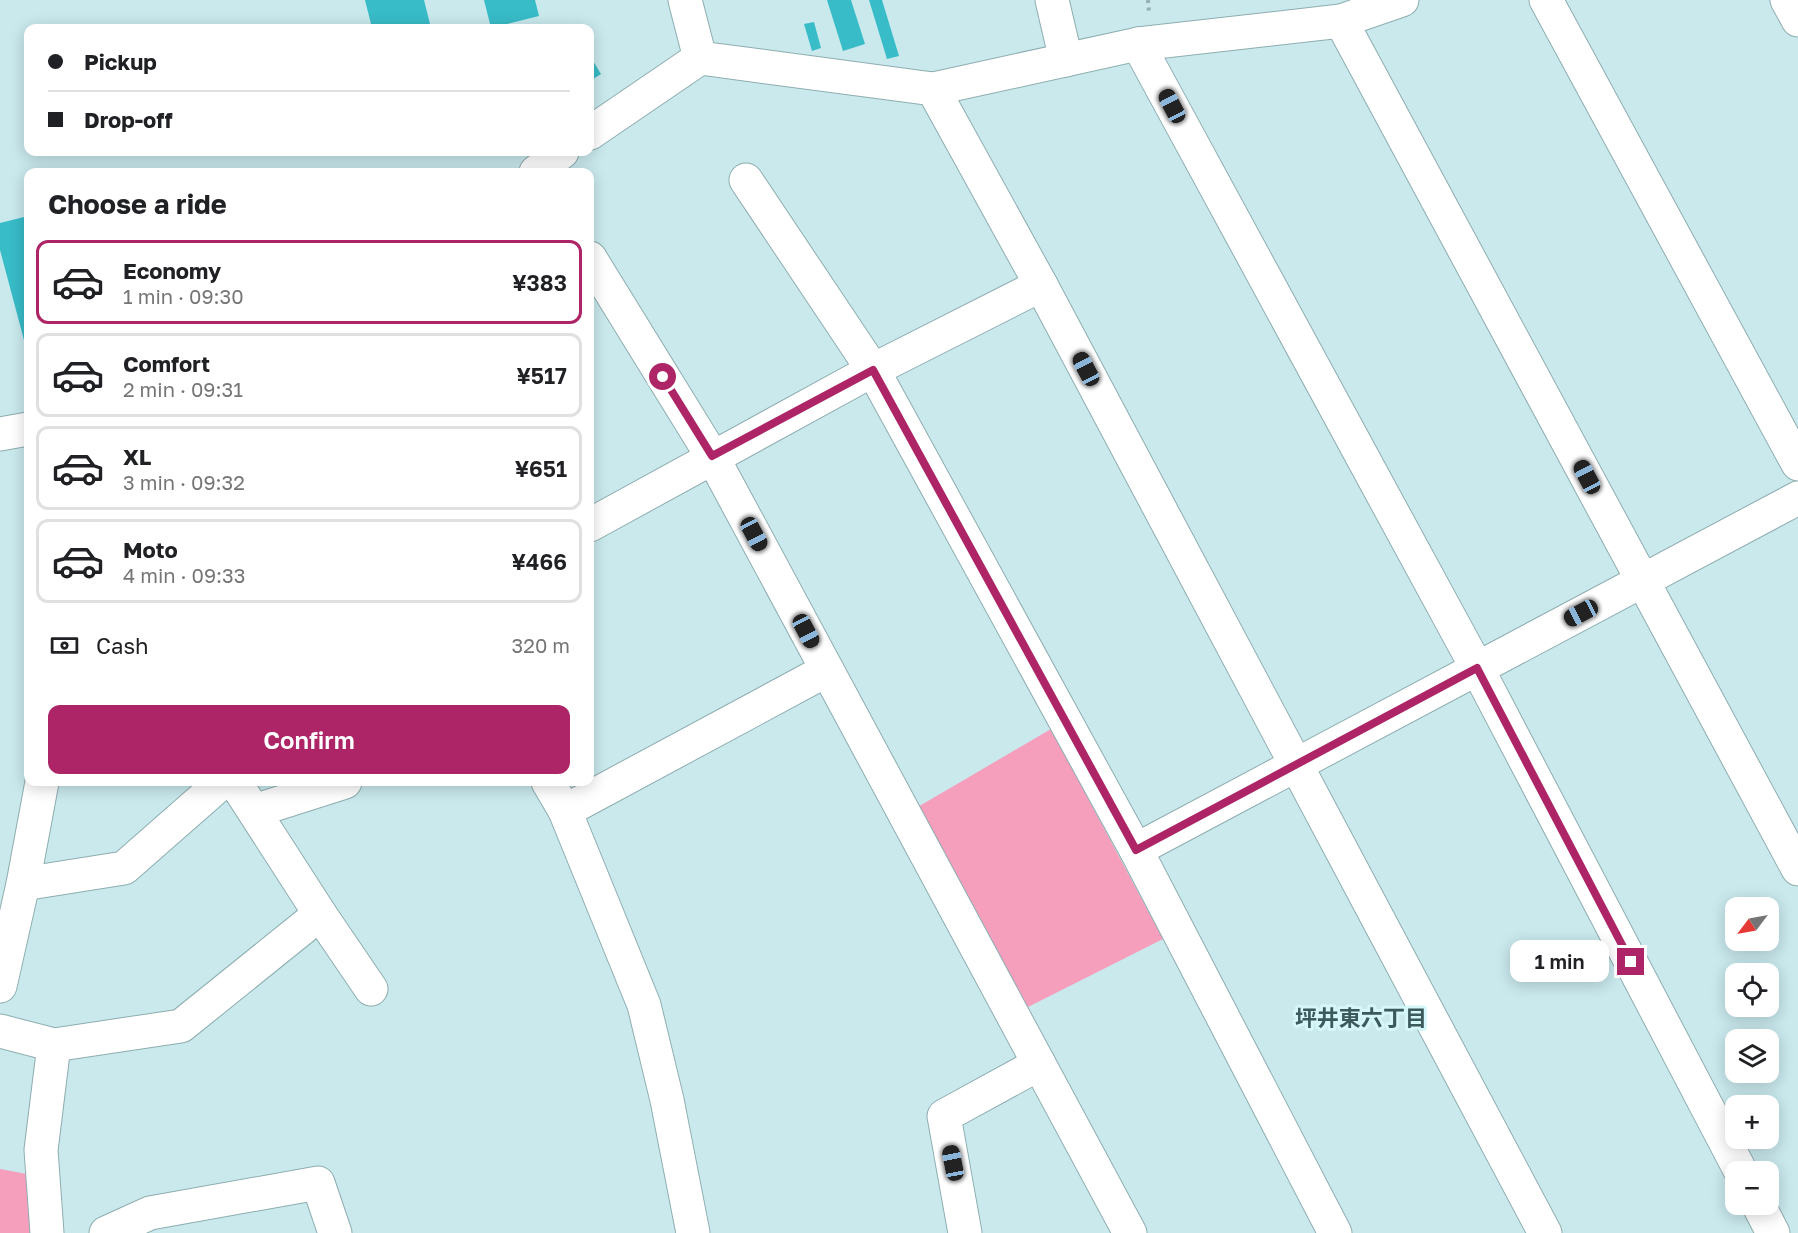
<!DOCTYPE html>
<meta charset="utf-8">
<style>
body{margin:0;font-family:"Golos Text","Noto Sans JP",sans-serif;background:#f6f6f6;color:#202124;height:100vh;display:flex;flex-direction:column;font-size:22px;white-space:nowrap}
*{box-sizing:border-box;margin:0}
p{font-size:20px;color:#757577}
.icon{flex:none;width:33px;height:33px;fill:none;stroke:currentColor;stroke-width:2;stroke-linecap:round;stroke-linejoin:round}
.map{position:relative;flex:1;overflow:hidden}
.panel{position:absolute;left:24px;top:168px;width:570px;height:618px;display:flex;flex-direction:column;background:#fff;border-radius:12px;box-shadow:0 3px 15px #0003}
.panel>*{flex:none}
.top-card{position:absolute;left:24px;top:24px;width:570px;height:132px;border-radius:12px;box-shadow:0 3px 15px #0003;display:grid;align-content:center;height:132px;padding:0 24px;background:#fff}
.needle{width:39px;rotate:238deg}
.tools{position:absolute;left:1725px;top:897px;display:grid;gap:12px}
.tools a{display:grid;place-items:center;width:54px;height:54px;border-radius:12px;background:#fff;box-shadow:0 3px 15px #0003;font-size:30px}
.end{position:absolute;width:27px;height:27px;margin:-14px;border:8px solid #ae2567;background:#fff;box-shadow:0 0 0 3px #fff}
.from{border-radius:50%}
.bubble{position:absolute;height:42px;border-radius:12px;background:#fff;box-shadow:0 3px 15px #0003;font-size:20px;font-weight:600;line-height:42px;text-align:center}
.car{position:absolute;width:18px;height:36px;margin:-18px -9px;border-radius:8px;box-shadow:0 0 4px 2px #0007;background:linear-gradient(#222 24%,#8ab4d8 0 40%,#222 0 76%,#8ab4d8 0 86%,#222 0)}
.top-card b{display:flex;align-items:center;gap:21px;height:57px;font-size:22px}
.top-card b+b{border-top:2px solid #e0e0e0}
.top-card i{width:15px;height:15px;background:#202124}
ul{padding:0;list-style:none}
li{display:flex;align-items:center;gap:18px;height:84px;margin:0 12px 9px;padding:0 12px;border:3px solid #e0e0e0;border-radius:12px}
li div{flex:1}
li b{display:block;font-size:22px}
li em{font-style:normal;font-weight:600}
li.active{border-color:#ae2567}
li>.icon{width:54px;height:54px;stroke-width:1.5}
h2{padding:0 24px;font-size:27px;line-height:72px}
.pay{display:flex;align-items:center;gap:15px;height:66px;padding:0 24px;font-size:22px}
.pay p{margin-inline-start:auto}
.action{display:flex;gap:12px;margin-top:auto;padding:12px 24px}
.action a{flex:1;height:69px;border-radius:12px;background:#ae2567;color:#fff;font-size:24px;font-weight:600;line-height:69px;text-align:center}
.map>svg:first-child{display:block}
.green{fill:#f59fbd}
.building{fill:#38bcc8}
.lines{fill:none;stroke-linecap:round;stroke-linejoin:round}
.street-casing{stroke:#8eadb0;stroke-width:35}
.secondary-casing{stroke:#8eadb0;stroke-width:35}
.path{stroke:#95afb2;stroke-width:4;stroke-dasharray:3 4.5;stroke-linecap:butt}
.street{stroke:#fff;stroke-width:33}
.secondary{stroke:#fff;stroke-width:33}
.route{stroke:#ae2567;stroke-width:8}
.labels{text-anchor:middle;stroke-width:6;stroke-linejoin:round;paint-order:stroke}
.neighbourhood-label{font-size:22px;font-weight:bold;fill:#3c595c;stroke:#d6f7fa}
</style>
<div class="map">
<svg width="1798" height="1233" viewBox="0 0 1798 1233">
<rect width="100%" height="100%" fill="#c9e9ed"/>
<g class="green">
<polygon points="1051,729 1163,939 1026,1008 916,808"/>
<polygon points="0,1169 27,1174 30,1233 0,1233"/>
</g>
<g class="building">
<polygon points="365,0 424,0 431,28 372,28"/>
<polygon points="484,0 535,0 539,16 491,28"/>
<polygon points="827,0 851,0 865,44 843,51"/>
<polygon points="869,0 882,0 899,56 887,59"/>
<polygon points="814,22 821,48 812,51 804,24"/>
<polygon points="590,56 601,74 590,81"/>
<polygon points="28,216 28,355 0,250 0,223"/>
</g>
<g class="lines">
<defs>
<g id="street">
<polyline points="1052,0 1066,60"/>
<polyline points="1546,0 1798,464"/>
<polyline points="1341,21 1798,869"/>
<polyline points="1138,44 1477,668 1741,1172"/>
<polyline points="700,58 933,89 1138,44 1341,21 1402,0"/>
<polyline points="933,89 1041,285 1545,1233"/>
<polyline points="590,133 700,58 685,0"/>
<polyline points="536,172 562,152"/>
<polyline points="746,180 873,370 1136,850 1335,1233"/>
<polyline points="590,258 712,456 1130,1233"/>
<polyline points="0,434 28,429"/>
<polyline points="590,525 873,370 1041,285"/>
<polyline points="235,782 320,914 371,989"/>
<polyline points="548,782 565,811 644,1005 667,1100 693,1233"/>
<polyline points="254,811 345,782"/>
<polyline points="565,811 827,670"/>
<polyline points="1136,850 1798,498"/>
<polyline points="23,884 124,868 222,782"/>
<polyline points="0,986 23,884 42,782"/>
<polyline points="0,1031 54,1045 41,1150 47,1233"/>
<polyline points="54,1045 181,1026 320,914"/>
<polyline points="1758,1204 1773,1233"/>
<polyline points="106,1233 150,1213 318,1183 335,1233"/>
<polyline points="965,1233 944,1116 1039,1064"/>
</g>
<polyline id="secondary" points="1787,0 1798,20"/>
</defs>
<use href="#street" class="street-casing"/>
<use href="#secondary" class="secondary-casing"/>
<polyline class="path" points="1148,0 1149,12"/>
<use href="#street" class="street"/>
<use href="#secondary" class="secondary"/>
</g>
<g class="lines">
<polyline class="route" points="663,377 712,456 873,370 1136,850 1477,668 1631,962"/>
</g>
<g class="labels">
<g class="neighbourhood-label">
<text x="1361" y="1026">坪井東六丁目</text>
</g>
</g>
</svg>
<div class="tools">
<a><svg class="needle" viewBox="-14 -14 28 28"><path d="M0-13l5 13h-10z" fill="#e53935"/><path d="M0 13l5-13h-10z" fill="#757577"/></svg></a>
<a><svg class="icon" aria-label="locate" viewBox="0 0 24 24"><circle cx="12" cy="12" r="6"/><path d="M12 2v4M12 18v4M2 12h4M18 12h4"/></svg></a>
<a><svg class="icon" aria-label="layers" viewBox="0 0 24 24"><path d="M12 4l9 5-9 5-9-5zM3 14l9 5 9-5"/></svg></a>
<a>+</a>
<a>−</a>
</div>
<i class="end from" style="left:663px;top:377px"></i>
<i class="end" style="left:1631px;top:962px"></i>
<div class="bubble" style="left:1510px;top:940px;width:99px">1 min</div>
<i class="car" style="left:1172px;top:106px;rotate:332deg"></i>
<i class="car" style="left:1086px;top:369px;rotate:332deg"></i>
<i class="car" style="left:1587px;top:477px;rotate:332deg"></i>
<i class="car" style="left:754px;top:534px;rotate:152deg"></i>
<i class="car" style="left:1581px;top:613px;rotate:242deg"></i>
<i class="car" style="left:806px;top:631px;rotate:152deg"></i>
<i class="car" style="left:953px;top:1163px;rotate:349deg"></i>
<div class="top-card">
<b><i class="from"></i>Pickup</b>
<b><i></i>Drop-off</b>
</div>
<section class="panel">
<h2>Choose a ride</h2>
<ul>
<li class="active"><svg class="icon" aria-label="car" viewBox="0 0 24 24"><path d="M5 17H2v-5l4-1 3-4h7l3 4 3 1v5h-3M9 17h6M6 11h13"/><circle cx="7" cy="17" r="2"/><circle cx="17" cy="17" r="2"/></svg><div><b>Economy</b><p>1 min · 09:30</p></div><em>¥383</em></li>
<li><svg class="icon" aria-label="car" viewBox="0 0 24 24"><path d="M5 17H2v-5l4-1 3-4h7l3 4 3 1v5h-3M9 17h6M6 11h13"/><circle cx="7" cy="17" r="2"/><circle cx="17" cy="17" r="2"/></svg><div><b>Comfort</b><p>2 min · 09:31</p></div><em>¥517</em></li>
<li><svg class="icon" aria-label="car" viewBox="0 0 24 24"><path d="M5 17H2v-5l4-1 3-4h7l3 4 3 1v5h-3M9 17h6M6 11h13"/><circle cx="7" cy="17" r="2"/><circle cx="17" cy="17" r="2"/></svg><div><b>XL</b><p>3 min · 09:32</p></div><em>¥651</em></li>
<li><svg class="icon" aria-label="car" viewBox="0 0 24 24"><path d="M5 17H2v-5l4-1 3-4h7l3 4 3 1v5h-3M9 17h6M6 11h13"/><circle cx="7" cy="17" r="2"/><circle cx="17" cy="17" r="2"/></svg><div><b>Moto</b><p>4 min · 09:33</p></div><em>¥466</em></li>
</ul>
<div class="pay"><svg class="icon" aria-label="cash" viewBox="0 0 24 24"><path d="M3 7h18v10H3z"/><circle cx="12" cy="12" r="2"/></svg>Cash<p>320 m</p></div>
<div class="action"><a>Confirm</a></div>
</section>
</div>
